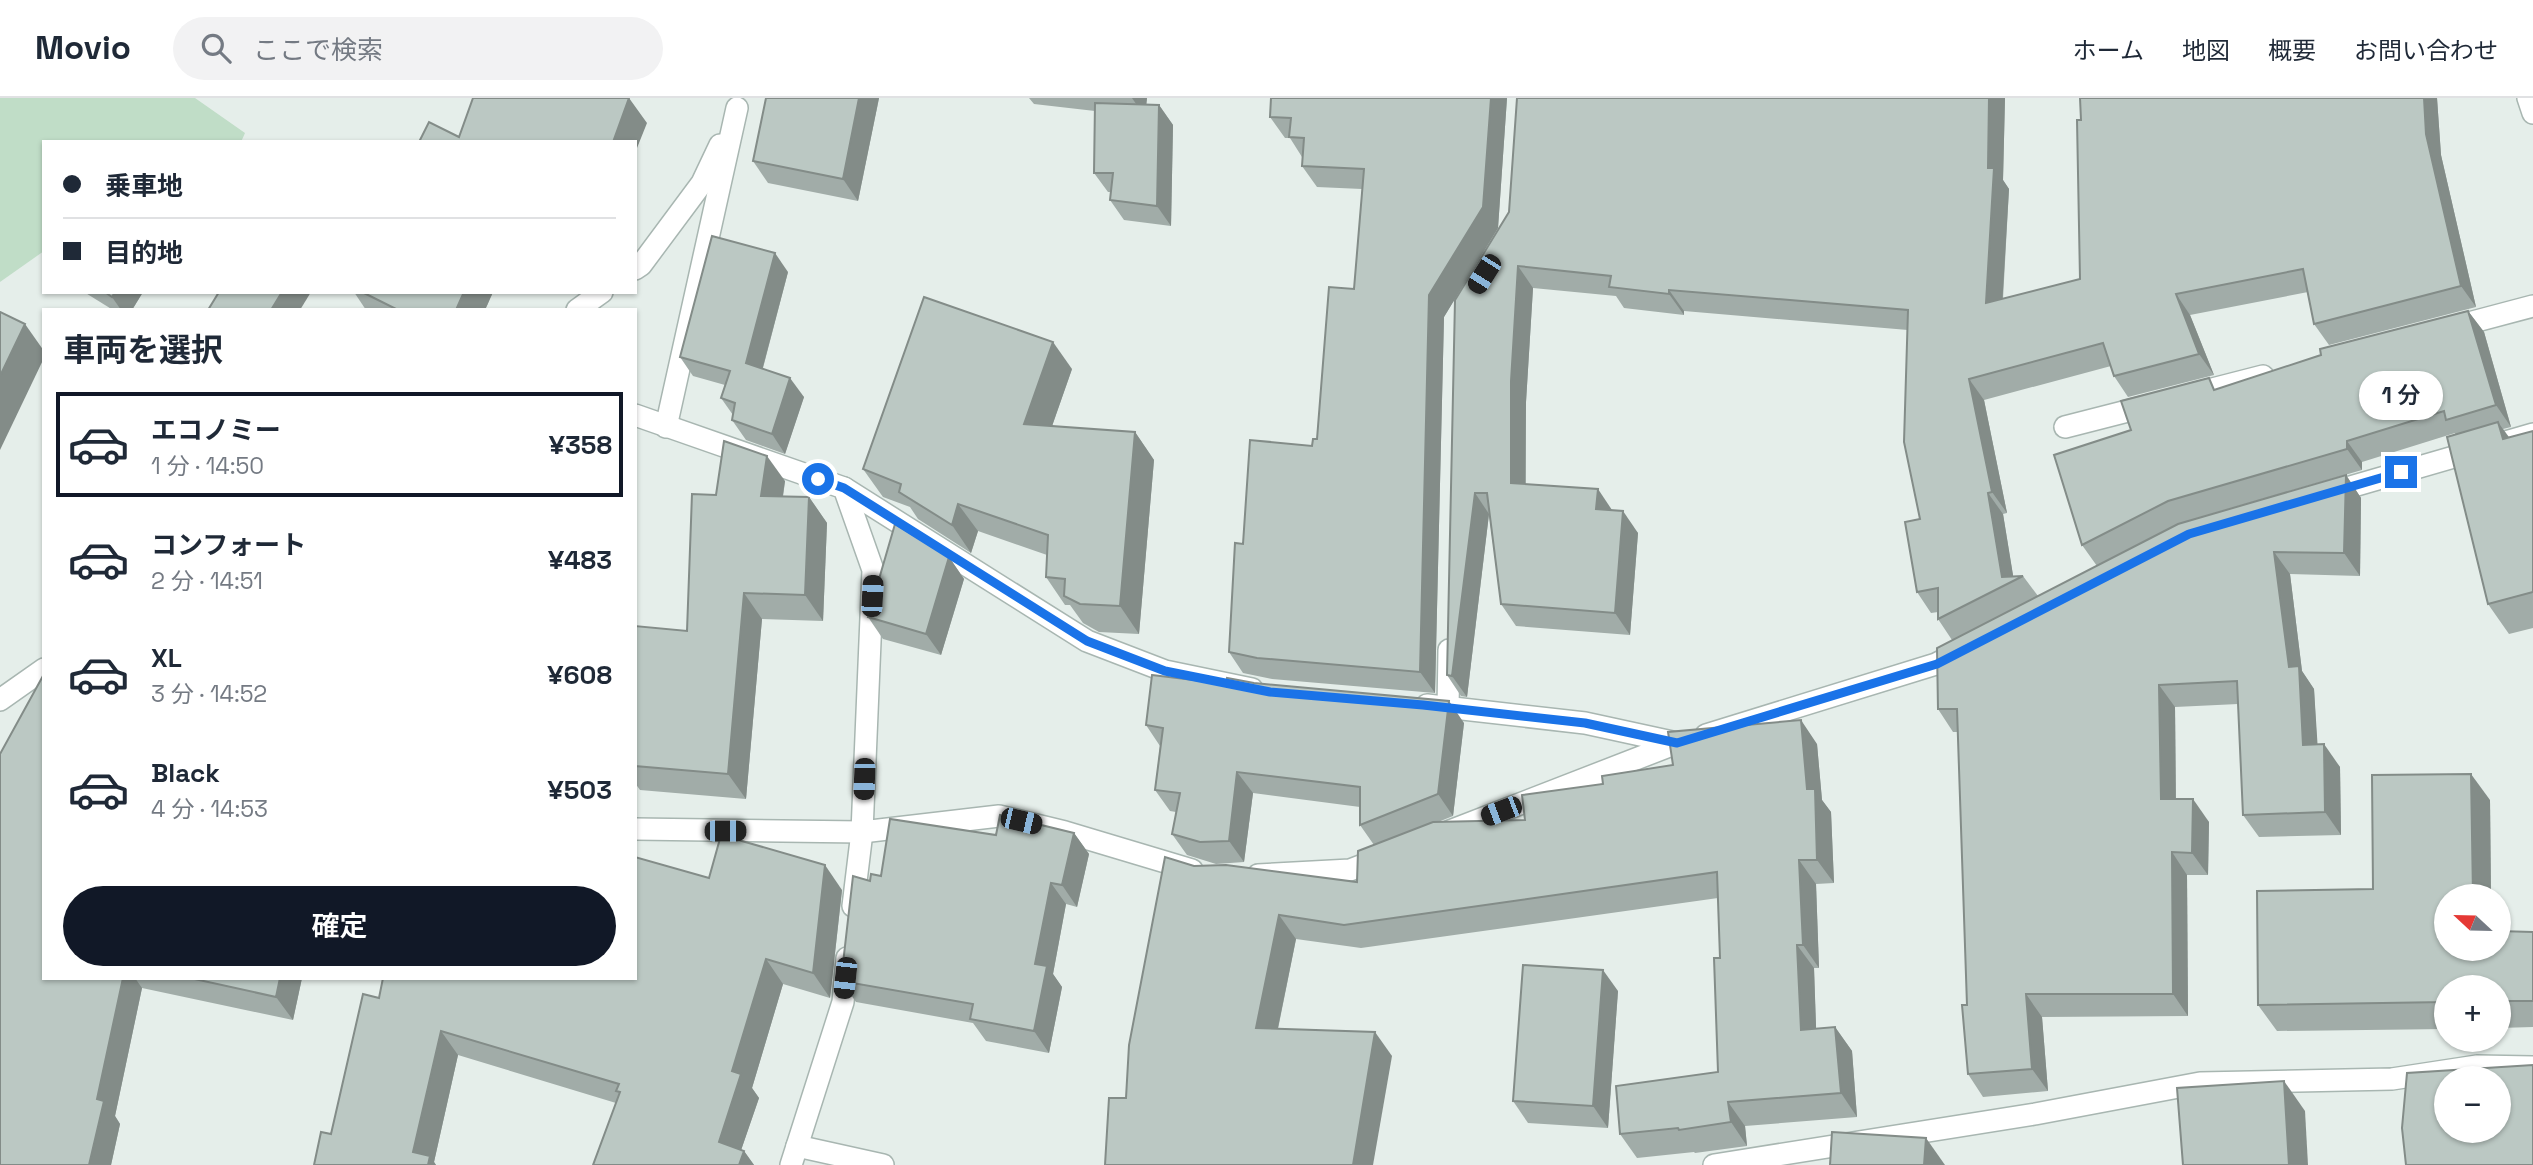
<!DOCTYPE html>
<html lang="ja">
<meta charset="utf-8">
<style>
body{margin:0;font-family:"Space Grotesk","Noto Sans JP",sans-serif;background:#f2f2f3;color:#1f2937;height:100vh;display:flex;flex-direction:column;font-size:26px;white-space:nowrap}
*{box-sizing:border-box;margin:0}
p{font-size:23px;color:#747a83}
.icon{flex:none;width:38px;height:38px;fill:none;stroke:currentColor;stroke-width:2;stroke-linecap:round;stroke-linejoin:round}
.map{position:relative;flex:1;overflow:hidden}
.panel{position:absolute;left:42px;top:210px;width:595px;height:672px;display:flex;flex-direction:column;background:#fff;border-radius:0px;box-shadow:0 2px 5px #0004}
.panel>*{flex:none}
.top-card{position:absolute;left:42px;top:42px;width:595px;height:154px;border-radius:0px;box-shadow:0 2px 5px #0004;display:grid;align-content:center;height:154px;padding:0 21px;background:#fff}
.needle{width:46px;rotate:292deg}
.fabs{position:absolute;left:2434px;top:786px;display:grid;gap:14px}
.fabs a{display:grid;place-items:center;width:77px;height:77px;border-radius:50%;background:#fff;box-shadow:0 2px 5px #0004;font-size:35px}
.end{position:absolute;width:32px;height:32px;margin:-16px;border:9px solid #1a73e8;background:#fff;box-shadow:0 0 0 4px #fff}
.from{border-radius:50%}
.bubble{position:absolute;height:49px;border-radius:24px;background:#fff;box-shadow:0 2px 5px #0004;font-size:23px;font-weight:600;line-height:49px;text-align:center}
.car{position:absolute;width:21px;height:42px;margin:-21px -10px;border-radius:9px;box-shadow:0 0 5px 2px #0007;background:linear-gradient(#222 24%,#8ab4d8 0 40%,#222 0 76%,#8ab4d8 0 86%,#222 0)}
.top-card b{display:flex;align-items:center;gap:24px;height:66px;font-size:26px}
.top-card b+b{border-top:2px solid #e0e1e3}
.top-card i{width:18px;height:18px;background:#1f2937}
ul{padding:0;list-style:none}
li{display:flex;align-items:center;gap:21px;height:105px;margin:0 14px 10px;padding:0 7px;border:4px solid transparent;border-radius:0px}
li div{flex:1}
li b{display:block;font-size:26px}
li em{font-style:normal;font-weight:600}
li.selected{border-color:#111827}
li>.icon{width:63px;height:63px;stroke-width:1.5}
h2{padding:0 21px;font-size:32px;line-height:84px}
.button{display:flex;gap:14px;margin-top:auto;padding:14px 21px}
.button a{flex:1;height:80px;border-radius:42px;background:#111827;color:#fff;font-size:28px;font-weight:600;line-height:80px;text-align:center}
header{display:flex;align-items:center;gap:42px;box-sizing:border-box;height:98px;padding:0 35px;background:#fff;border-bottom:2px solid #e0e1e3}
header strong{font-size:33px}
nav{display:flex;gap:38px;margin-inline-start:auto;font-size:24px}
.search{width:490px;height:63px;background:#f2f2f3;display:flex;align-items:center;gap:18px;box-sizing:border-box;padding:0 24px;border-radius:38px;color:#747a83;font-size:26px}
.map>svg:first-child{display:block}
.green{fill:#c0ddc7}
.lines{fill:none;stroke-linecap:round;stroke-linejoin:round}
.minor-casing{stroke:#a8b6b1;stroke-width:24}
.tertiary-casing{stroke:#a8b6b1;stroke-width:24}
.minor{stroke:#fff;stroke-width:21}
.tertiary{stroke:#fff;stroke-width:21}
.wall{fill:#a1aca8}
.shaded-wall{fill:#838c88}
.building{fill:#bbc8c3;stroke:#838c88;stroke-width:2;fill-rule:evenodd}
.route{stroke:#1a73e8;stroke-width:9}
</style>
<header>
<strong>Movio</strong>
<div class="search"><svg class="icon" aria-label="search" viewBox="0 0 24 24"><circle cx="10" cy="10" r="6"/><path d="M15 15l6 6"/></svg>ここで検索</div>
<nav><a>ホーム</a><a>地図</a><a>概要</a><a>お問い合わせ</a></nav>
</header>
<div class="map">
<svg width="2533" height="1067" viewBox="0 0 2533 1067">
<rect width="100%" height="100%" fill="#e5eeea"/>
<polygon class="green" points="0,0 195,0 245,35 241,44 44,44 44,153 0,184"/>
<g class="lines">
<defs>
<g id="minor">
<polyline points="635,171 641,167 702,85 720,47"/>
<polyline points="577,212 602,194"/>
<polyline points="2450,230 2533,208"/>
<polyline points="2189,297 2263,278"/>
<polyline points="635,317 844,390 873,472 862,734 853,808"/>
<polyline points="666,329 737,10"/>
<polyline points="2065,329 2151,307"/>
<polyline points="844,390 1087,543 1165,573 1252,591"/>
<polyline points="2326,396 2533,336"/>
<polyline points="0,602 44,571"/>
<polyline points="1427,607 1585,625 1677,645 1450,733"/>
<polyline points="1448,610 1449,552"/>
<polyline points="1706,637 1936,566 1961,553"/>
<polyline points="635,731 862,734 999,718 1065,734 1192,772"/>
<polyline points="1258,777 1350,772 1384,759"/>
<polyline points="797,1048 883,1067"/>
<polyline points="791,1067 843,904 847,860"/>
<polyline points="1714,1067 2035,1016 2200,985 2392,981 2477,968 2533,969"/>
</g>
<polyline id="tertiary" points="2528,0 2533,15"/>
</defs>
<use href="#minor" class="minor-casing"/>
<use href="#tertiary" class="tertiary-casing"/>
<use href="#minor" class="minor"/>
<use href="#tertiary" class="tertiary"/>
</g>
<g class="wall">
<polygon points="766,0 879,0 858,103 768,85 753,63"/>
<polygon points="1029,0 1147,0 1146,7 1159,7 1173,27 1171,128 1124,122 1110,102 1111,94 1108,94 1094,75 1095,13 1034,6"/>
<polygon points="1271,0 1507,0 1498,130 1444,219 1435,595 1272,581 1243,575 1229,554 1243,446 1317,341 1354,191 1362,91 1317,89 1302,68 1302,59 1290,40 1285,40 1270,19"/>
<polygon points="2005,0 2003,82 2009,91 2003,201 2080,181 2080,0 2437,0 2441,57 2476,209 2329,247 2314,226 2308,194 2190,217 2214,277 2128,299 2114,278 2111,268 1984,302 2007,415 2003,416 2013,478 2023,478 2038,498 2097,468 2082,447 2131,332 2217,291 2468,213 2484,234 2511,329 2503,331 2509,339 2533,333 2533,530 2509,536 2488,506 2455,335 2362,364 2362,372 2183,424 2346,377 2361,400 2360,478 2290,476 2302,573 2314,591 2317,647 2340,669 2341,737 2259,739 2243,717 2238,606 2175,609 2176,701 2209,724 2208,777 2187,777 2188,918 2042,919 2048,993 1983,999 1968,976 1967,907 1958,634 1953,634 1938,611 1952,542 1938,521 1938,514 1931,515 1917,494 1920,421 1908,232 1684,213 1684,217 1624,210 1616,198 1533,190 1526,304 1526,386 1612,413 1638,435 1630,537 1516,528 1501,506 1489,416 1467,599 1461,598 1447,577 1509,114"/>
<polygon points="788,174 763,270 804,299 785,356 746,342 732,322 733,317 721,300 725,287 693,278 680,259"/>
<polygon points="84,194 143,194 132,212 113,212"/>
<polygon points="354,194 493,194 485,212 366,212"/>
<polygon points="1072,271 1052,328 1135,334 1154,362 1139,536 1099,534 1083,525 1070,507 1065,507 1046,479 1047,457 978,433 971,455 918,421 910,409 883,399 863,371"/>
<polygon points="785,383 783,399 809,399 827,425 823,523 762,521 746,701 640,692 635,685 635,528 687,533 716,397"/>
<polygon points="949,459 964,481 941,557 883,541 868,519"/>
<polygon points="44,576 44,880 302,880 293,922 142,890 115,1018 120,1026 111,1067 0,1067 0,656"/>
<polygon points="1464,625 1453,718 1438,724 1525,722 1603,686 1817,646 1822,702 1831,714 1834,785 1816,786 1819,870 1814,870 1816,931 1835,929 1852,953 1857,1019 1745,1028 1747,1048 1695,1055 1694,1054 1637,1060 1620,1036 1718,974 1720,860 1718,800 1361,850 1296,841 1278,931 1392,958 1126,1000 1194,768 1357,784 1374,747 1360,727 1360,709 1253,695 1244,764 1216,766 1187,757 1172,736 1176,714 1170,713 1155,692 1160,648 1146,627"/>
<polygon points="2490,702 2491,798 2446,798 2446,850 2533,834 2533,929 2499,930 2499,889 2446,889 2446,931 2277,933 2258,907 2373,791"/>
<polygon points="1074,735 1089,756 1077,809 1066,806 1053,876 1062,889 1049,955 986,943 973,925 856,904 841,883 870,783 881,778 996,737"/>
<polygon points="709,780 842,792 830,900 783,886 752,990 759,1000 741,1052 744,1053 754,1067 593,1067 616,1005 458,957 434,1064 436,1067 314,1067 331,1036 379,900 635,880"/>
<polygon points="1618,893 1608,1030 1528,1025 1513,1003"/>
</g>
<g class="shaded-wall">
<polygon points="629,0 647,25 635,55 635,44 613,44"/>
<polygon points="859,0 879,0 858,103 843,81"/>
<polygon points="1132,0 1147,0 1145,19"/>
<polygon points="1491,0 1507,0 1498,130 1444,219 1435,595 1420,574 1429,197"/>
<polygon points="1989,0 2005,0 2003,82 2009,91 2001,226 1986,205"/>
<polygon points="2424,0 2437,0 2441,57 2476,209 2461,188 2426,36"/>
<polygon points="1159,7 1173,27 1171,128 1157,108"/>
<polygon points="775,155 788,174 759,284 746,265"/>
<polygon points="1518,168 1533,190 1526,304 1525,406 1511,385 1511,283"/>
<polygon points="1669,192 1684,213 1684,217 1669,196"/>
<polygon points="115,194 143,194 132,212 121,212 112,199"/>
<polygon points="282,194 311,194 300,212 271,212"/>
<polygon points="464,194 493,194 485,212 456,212"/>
<polygon points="2176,196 2190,217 2214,277 2199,256"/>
<polygon points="2468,213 2484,234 2511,329 2496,307"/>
<polygon points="25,226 44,253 44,260 0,352 0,278"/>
<polygon points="1053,244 1072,271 1043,354 1024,326"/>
<polygon points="790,280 804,299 785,356 772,336"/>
<polygon points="1969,281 1984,302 2007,415 1992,394"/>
<polygon points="2498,324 2519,354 2503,341"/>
<polygon points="1135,334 1154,362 1139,536 1120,508"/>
<polygon points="2347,343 2362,364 2362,372 2347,351"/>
<polygon points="767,358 785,383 779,423 761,398"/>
<polygon points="2346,377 2361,400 2360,478 2344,455"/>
<polygon points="1598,391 1612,412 1596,411"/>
<polygon points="1475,395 1489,416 1467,599 1452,578"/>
<polygon points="1988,395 2003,416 2014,483 2002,479"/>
<polygon points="809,399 827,425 823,523 805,497"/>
<polygon points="958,406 978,433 971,455 952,427"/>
<polygon points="1623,413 1638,435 1630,537 1615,515"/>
<polygon points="2274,454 2290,476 2302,573 2314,591 2319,669 2303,647 2289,569"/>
<polygon points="949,459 964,481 941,557 926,536"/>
<polygon points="744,495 762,521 746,701 728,676"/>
<polygon points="2159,587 2175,609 2176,723 2161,701"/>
<polygon points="1449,603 1464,625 1453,718 1438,696"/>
<polygon points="1801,622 1817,646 1822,702 1831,714 1834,785 1817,762 1807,691"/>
<polygon points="2324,646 2340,669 2341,737 2325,714"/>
<polygon points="1237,674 1253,695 1244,764 1229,743"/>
<polygon points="2471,676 2490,702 2491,798 2473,798"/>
<polygon points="2193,701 2209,724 2208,777 2192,755"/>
<polygon points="1074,735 1089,756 1077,809 1062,787"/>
<polygon points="2172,754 2187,777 2188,918 2173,896"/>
<polygon points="1799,762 1816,786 1819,870 1803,847"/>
<polygon points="825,767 842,792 830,900 813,875"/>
<polygon points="1051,785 1066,806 1053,876 1062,889 1049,955 1034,933 1035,866"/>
<polygon points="1279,817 1296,841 1273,954 1256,930"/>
<polygon points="1797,847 1814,870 1817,956 1801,932"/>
<polygon points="766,861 783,886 752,990 759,1000 736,1067 719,1044 732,973"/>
<polygon points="1603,872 1618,893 1608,1030 1593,1008"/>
<polygon points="123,880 135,880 142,890 115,1018 120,1026 111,1067 89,1067 97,1001"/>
<polygon points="280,880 302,880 293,922 276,899"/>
<polygon points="2026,896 2042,919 2048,993 2032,971"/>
<polygon points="1835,929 1852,953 1857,1019 1841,995"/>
<polygon points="441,933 458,957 434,1064 436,1067 422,1067 413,1054"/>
<polygon points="1375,934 1392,958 1373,1067 1353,1067"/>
<polygon points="2284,983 2305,1013 2308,1067 2289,1067"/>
<polygon points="1728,1004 1745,1028 1747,1048 1731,1024"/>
<polygon points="1926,1040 1945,1067 1924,1067"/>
<polygon points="744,1053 754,1067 739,1067"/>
</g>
<g class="building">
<polygon points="473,0 629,0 613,44 419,44 429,24 459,39"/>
<polygon points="766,0 859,0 843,81 753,63"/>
<polygon points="1271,0 1491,0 1483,109 1429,197 1420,574 1257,560 1229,554 1235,445 1243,446 1250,342 1312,348 1313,341 1317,341 1329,189 1354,191 1364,71 1302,68 1304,40 1289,39 1291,20 1270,19"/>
<polygon points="1517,0 1989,0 1988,70 1994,70 1986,205 2080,181 2077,22 2081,22 2080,0 2424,0 2426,36 2461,188 2314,226 2303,171 2176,196 2199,256 2114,278 2103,245 1969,281 1992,394 1988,395 2002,479 2023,478 1938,521 1938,490 1917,494 1905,424 1920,421 1904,344 1908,212 1669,192 1669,196 1609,189 1611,178 1518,168 1511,283 1511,385 1598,391 1596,411 1623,413 1615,515 1501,506 1487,395 1475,395 1452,578 1447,577 1455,202 1509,114"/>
<polygon points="1095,5 1159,7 1157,108 1110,102 1113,75 1094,75"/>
<polygon points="712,138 775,155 746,265 790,280 772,336 732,322 735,305 721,300 730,273 680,259"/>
<polygon points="105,194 115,194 112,199"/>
<polygon points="219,194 282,194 271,212 208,212"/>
<polygon points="362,194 464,194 456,212 398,212"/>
<polygon points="924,199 1053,244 1024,326 1135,334 1120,508 1080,506 1064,498 1065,481 1046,479 1048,437 958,406 952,427 899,394 901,386 863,371"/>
<polygon points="2468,213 2496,307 2446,322 2444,313 2347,343 2347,351 2168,403 2082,447 2054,357 2131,332 2121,303 2209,280 2214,292 2321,257 2320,251"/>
<polygon points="0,214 25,226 0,278"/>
<polygon points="2498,324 2503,341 2533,333 2533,494 2488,506 2447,339"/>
<polygon points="724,343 767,358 761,398 809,399 805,497 744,495 728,676 635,668 635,528 687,533 692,396 716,397"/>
<polygon points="2346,377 2344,455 2274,454 2289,569 2299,568 2303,647 2324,646 2325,714 2243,717 2237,583 2159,587 2161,701 2193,701 2192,755 2172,754 2173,896 2026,896 2032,971 1968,976 1962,907 1967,907 1957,611 1938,611 1937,550 2178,426"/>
<polygon points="895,426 949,459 926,536 868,519"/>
<polygon points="44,576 44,880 123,880 97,1001 104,1003 89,1067 0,1067 0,656"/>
<polygon points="1152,577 1226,586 1227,580 1254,585 1449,603 1438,696 1360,727 1360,689 1237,674 1229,743 1200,744 1172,736 1180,695 1155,692 1163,630 1146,627"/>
<polygon points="1801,622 1807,691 1815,691 1817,762 1799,762 1803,847 1797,847 1801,932 1835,929 1841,995 1728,1004 1731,1024 1679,1032 1678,1030 1620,1036 1616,988 1718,974 1714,860 1720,860 1717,774 1344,827 1279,817 1256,930 1375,934 1353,1067 1105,1067 1109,1000 1126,1000 1129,947 1165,759 1194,768 1226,767 1357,784 1358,753 1433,724 1525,722 1522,697 1603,686 1602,678 1673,667 1668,634"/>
<polygon points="2471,676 2473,798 2446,798 2446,850 2499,850 2499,833 2533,834 2533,903 2499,903 2499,889 2446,889 2446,904 2258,907 2257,793 2373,791 2372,677"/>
<polygon points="1000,717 1074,735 1062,787 1051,785 1035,866 1047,868 1034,933 970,921 973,906 841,883 853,778 870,783 871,776 881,778 890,721 996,737"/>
<polygon points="721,737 825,767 813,875 766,861 732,973 741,976 719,1044 744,1053 739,1067 593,1067 620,994 616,993 619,986 441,933 413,1054 430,1058 428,1067 314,1067 321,1034 331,1036 363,896 379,900 383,880 635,880 635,759 709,780"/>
<polygon points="1523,867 1603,872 1593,1008 1513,1003"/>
<polygon points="190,880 280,880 276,899"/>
<path d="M2533 967V1067H2406L2402 1030 2407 975ZM2446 980H2499V1032H2446Z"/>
<polygon points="2284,983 2289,1067 2183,1067 2177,990"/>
<polygon points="1832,1034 1926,1040 1924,1067 1830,1067"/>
</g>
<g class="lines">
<polyline class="route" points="818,381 844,390 1087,543 1165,573 1270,594 1423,607 1585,625 1677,645 1937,566 2189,436 2401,374"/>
</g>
</svg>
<div class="fabs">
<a><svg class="needle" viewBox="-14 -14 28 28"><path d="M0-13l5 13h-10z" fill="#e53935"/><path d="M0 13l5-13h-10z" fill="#747a83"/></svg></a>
<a>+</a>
<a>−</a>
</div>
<i class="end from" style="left:818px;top:381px"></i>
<i class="end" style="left:2401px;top:374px"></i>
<div class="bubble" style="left:2359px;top:273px;width:84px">1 分</div>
<i class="car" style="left:1484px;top:176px;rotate:212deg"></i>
<i class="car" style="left:872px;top:498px;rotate:3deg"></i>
<i class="car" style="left:864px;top:681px;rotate:182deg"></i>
<i class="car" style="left:1501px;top:713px;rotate:249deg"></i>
<i class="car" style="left:1021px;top:723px;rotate:103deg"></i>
<i class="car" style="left:725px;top:733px;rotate:90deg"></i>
<i class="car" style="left:845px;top:880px;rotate:186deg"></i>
<div class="top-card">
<b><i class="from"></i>乗車地</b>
<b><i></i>目的地</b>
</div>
<section class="panel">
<h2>車両を選択</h2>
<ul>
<li class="selected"><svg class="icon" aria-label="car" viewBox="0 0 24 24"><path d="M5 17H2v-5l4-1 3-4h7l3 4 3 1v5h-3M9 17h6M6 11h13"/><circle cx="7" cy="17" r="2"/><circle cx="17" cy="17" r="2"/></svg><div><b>エコノミー</b><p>1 分 · 14:50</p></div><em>¥358</em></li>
<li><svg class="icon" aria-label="car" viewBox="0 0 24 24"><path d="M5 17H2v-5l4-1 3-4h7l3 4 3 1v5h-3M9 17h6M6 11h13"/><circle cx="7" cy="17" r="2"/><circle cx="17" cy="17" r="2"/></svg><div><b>コンフォート</b><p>2 分 · 14:51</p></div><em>¥483</em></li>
<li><svg class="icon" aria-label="car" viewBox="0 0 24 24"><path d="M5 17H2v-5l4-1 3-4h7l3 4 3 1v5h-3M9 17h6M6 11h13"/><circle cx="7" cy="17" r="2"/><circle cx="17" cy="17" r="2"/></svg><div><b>XL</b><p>3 分 · 14:52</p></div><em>¥608</em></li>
<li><svg class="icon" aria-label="car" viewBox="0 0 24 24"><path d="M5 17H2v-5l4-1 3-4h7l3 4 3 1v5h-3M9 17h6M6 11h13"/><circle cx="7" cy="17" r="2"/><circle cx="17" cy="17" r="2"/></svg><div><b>Black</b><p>4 分 · 14:53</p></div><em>¥503</em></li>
</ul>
<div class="button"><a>確定</a></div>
</section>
</div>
